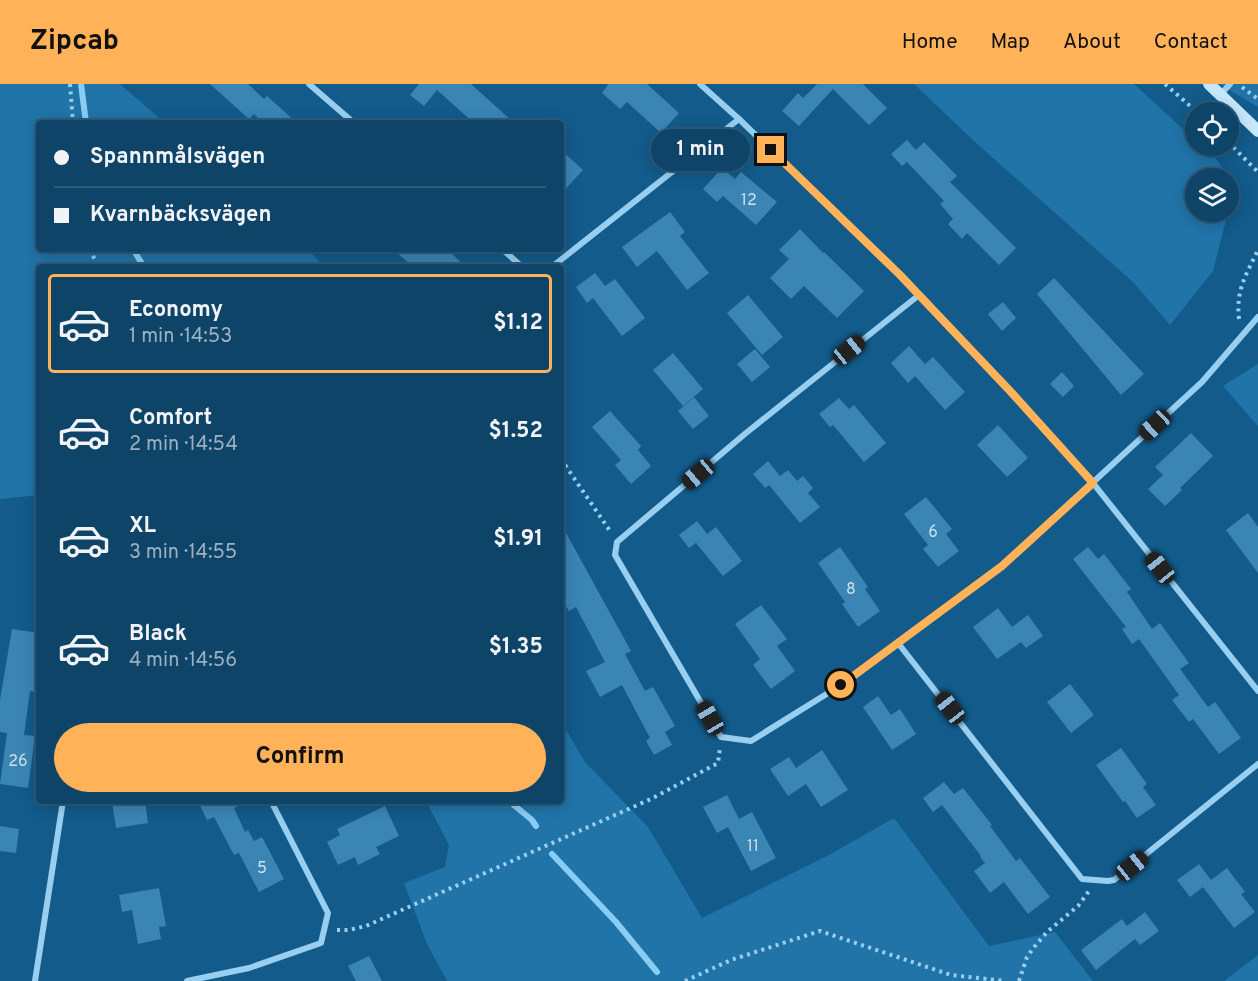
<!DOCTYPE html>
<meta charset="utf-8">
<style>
body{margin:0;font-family:Overpass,sans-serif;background:#1c4e71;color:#f1f3f6;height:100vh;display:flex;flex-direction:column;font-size:22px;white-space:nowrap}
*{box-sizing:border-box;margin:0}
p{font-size:20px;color:#9bb0c0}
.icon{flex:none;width:33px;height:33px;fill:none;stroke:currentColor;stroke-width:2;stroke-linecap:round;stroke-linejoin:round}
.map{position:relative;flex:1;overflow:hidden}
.sheet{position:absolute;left:36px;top:180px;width:528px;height:540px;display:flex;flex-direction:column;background:#0e4468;border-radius:6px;box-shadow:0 3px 15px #0003,0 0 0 2px #2e5c7c}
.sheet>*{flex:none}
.banner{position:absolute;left:36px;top:36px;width:528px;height:132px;border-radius:6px;box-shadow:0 3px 15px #0003,0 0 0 2px #2e5c7c;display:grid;align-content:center;height:132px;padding:0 18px;background:#0e4468}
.fabs{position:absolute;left:1185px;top:18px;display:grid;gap:12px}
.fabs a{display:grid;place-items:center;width:54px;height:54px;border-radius:50%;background:#0e4468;box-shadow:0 3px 15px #0003,0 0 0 2px #2e5c7c;font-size:30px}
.end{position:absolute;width:27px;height:27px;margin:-14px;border:8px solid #ffb258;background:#111;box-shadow:0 0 0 3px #111}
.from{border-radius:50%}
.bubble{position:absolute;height:42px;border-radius:21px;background:#0e4468;box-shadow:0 3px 15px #0003,0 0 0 2px #2e5c7c;font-size:20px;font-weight:700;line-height:42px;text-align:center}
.car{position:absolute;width:18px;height:36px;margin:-18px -9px;border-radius:8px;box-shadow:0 0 4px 2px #0007;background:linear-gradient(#222 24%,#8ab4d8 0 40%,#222 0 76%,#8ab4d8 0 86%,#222 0)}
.banner b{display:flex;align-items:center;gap:21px;height:57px;font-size:22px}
.banner b+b{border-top:2px solid #2e5c7c}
.banner i{width:15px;height:15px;background:#f1f3f6}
ul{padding:10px 0 0;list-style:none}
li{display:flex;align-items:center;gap:18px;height:99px;margin:0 12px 9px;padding:0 6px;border:3px solid transparent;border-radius:6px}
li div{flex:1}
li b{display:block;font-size:22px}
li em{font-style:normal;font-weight:700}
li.active{border-color:#ffb258}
li>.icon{width:54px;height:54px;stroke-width:1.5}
.cta{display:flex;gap:12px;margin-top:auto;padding:12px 18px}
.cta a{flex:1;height:69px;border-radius:36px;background:#ffb258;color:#111;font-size:24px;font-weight:700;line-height:69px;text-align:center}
header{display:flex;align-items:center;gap:36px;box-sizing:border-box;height:84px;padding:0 30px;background:#ffb258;color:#111}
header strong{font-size:28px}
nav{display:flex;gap:33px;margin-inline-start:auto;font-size:21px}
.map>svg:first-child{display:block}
.green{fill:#2074a8}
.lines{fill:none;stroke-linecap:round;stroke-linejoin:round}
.stream{stroke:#89cdf4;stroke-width:6}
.building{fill:#3a85b4}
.path{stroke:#98cff1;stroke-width:4;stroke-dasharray:3 4.5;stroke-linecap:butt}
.street{stroke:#98cff1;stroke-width:6}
.secondary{stroke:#c6e6fc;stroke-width:12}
.route{stroke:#ffb258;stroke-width:8}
.labels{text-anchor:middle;stroke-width:5;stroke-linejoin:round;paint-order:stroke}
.number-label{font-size:16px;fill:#cee0ec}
</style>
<header>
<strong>Zipcab</strong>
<nav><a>Home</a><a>Map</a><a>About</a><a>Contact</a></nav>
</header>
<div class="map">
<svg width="1258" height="897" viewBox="0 0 1258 897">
<rect width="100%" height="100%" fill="#125b8a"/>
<g class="green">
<polygon points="0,0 120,0 165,39 39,39 39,165 307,165 325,183 39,183 39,411 0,415"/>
<polygon points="914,0 1134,0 1195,56 1196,62 1201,62 1217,76 1228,94 1196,94 1196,128 1228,128 1213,187 1170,241 1134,199 975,58"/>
<polygon points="1219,0 1258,0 1258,23"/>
<polygon points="1258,280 1258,342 1223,302"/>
<polygon points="561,637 585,678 648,743 702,834 829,771 894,734 989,862 1055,848 1093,897 447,897 427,860 404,799 445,783 449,761 426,717 561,717"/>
<polygon points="1258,871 1258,897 1224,897"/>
</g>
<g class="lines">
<g class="stream">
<polyline points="81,0 86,39"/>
<polyline points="133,165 144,183"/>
<polyline points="509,717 532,736 536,742"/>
<polyline points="552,770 616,838 657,888"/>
</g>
</g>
<g class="building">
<polygon points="210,0 248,0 264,15 267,12 297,39 263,39 254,30 249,35"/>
<polygon points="419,0 471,0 514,39 474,39 437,6 424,22 410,11"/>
<polygon points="607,0 647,0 679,29 661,49 627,18 620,25 602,9 608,1"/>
<polygon points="817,0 863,0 887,24 869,41 833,5 799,42 782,27 798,9 803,14"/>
<polygon points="907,56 916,66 924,58 957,92 950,98 1016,164 999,181 967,149 962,155 948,140 953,135 940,120 944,117 907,78 902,82 891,70"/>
<polygon points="561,66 583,86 561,110"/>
<polygon points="722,84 735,95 741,88 777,118 756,141 723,112 717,118 703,105"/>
<polygon points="670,128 685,148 680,152 709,189 687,206 657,167 637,183 622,163"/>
<polygon points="800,145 823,169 824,168 864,207 837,234 804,202 791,215 770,194 789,175 779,166"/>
<polygon points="393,165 447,165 466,183 413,183"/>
<polygon points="595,189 605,202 615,195 645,234 622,252 593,214 587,219 576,203"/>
<polygon points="1054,194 1144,290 1121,311 1037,210"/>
<polygon points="748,211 783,253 762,271 727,229"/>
<polygon points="1003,218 1016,234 1002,247 988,230"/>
<polygon points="909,262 925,280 933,273 965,308 945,326 915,292 908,299 891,279"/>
<polygon points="755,265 770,283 752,298 737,280"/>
<polygon points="673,269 703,305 683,322 653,286"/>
<polygon points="1062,288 1074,302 1063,313 1050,300"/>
<polygon points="694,313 709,332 693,345 678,327"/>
<polygon points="839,314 849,325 854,321 886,359 864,378 833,341 830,343 819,330"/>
<polygon points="610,327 641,362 638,366 651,382 631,400 615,381 621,376 592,343"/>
<polygon points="998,341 1028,374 1007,393 977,361"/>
<polygon points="1191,349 1213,372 1180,404 1182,406 1165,422 1148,405 1163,391 1155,383"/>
<polygon points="768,377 780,392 788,386 797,397 803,392 813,404 808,409 820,423 800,439 769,401 765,404 753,390"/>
<polygon points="926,413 952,445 946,450 959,467 938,483 923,465 928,461 904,430"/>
<polygon points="1248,429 1258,443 1258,489 1226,446"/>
<polygon points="697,437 707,450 716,443 742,477 723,492 696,459 705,452 689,464 679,451"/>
<polygon points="561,440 631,567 625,570 645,607 653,603 675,642 665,648 672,661 654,671 646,657 650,654 622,601 600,613 586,587 605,578 576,523 569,527 561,514"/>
<polygon points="840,463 868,503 865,505 880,527 858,543 842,520 845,518 818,479"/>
<polygon points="1088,463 1098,475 1104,470 1131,505 1127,508 1152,545 1160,539 1189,579 1180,585 1208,623 1215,618 1241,654 1219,670 1193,635 1189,638 1172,616 1179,611 1139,555 1132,560 1122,545 1126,543 1073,475"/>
<polygon points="761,521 787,555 777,562 795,587 771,605 753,581 760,575 735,540"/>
<polygon points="998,524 1012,543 1028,531 1043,552 1026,564 1021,558 997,575 973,543"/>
<polygon points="12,545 39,549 39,597 37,608 30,607 24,651 35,652 28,704 0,700 7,649 0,648 0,616"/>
<polygon points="1070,600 1094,631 1071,649 1047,618"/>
<polygon points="878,612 891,631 900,625 916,650 892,666 863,623"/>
<polygon points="1121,664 1147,700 1143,703 1156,721 1137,734 1125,717 1123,718 1096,681"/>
<polygon points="822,666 848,706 821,723 806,700 788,712 770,685 789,673 796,684"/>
<polygon points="944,698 954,710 963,704 992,741 990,742 1016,777 1020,774 1050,813 1028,830 1004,798 990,809 974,787 985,779 980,773 981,772 942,721 933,728 923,714"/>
<polygon points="727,711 739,735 752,728 776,774 751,787 728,743 717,749 703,723"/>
<polygon points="112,717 145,717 148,739 116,744"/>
<polygon points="198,717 249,717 234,724 245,748 248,746 254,757 262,753 284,795 259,808 239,769 234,771 214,733 207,736"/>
<polygon points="385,722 399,752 376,763 380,770 358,781 355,773 338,781 327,758 340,751 337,745"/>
<polygon points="0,742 19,745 16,769 0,767"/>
<polygon points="1199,780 1211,796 1227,784 1245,808 1241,810 1255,828 1234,844 1203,803 1190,813 1177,796"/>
<polygon points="159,804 166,842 159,843 161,855 138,860 132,826 122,828 119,811"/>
<polygon points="1145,828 1159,847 1140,861 1135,855 1096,886 1081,866 1122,835 1127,842"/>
<polygon points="369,872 382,897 356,897 348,882"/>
</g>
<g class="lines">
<g class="path">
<polyline points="70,0 73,39"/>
<polyline points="1165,0 1197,28"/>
<polyline points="1242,3 1258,15"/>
<polyline points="1228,58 1258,88"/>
<polyline points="90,165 98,183"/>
<path d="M1239 235C1236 206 1245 193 1257 168"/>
<polyline points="561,375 610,447"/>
<polyline points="337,846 349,846 366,842 651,715 718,679 720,664"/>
<polyline points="685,897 731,876 820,847 951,891 1005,897"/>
<polyline points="1019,897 1027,873 1035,862 1047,848 1078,822 1089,807"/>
</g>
<g class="street">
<polyline points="309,0 354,39"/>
<polyline points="700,0 739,35 901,191 1011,308 1093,399 1258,607"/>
<polyline points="1221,10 1230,0"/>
<polyline points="502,165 520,181 553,182 739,35"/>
<polyline points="919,211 746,349 617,458 615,471 721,653 751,657 841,601 1002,482 1202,298 1258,233"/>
<polyline points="898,559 1082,795 1108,797 1114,796 1258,680"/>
<polyline points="35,897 63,717"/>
<polyline points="187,897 249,884 321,859 328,829 271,717"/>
</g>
<polyline class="secondary" points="1209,0 1258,47"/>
</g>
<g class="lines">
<polyline class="route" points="771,66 900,191 1011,308 1093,399 1002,482 841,601"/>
</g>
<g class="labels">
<g class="number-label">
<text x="749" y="121">12</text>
<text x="933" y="453">6</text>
<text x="851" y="510">8</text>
<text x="18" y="682">26</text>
<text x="753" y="767">11</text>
<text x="262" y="789">5</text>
</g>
</g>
</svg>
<div class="fabs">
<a><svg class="icon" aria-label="locate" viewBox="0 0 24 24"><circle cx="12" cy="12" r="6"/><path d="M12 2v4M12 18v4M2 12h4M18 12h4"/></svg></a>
<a><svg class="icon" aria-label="layers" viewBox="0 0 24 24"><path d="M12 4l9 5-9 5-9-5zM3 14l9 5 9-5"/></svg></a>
</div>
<i class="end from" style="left:841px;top:601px"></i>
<i class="end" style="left:771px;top:66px"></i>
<div class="bubble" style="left:651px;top:45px;width:99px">1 min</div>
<i class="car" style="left:849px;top:266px;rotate:51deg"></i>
<i class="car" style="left:1155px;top:341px;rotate:227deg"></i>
<i class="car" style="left:698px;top:390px;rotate:230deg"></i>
<i class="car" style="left:1160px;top:484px;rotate:321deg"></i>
<i class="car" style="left:950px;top:624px;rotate:322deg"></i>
<i class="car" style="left:710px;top:634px;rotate:330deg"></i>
<i class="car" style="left:1132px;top:782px;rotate:51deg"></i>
<div class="banner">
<b><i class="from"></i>Spannmålsvägen</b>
<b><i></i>Kvarnbäcksvägen</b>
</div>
<section class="sheet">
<ul>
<li class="active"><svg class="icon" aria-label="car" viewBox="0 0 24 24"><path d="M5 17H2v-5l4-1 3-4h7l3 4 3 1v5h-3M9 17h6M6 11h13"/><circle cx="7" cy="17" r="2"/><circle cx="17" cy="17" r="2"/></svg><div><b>Economy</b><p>1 min · 14:53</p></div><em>$1.12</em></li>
<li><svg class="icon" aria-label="car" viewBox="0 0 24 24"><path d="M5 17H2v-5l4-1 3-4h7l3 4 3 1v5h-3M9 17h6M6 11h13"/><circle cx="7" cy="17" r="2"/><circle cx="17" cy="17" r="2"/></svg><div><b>Comfort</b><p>2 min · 14:54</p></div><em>$1.52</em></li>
<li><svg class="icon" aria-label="car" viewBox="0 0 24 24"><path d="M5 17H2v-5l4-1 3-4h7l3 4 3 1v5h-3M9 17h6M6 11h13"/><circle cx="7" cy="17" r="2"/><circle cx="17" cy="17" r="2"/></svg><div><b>XL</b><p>3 min · 14:55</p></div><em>$1.91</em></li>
<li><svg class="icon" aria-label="car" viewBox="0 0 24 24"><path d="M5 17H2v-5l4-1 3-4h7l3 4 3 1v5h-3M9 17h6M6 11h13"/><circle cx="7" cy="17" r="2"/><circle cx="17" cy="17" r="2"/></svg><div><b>Black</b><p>4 min · 14:56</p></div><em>$1.35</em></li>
</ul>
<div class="cta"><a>Confirm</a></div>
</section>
</div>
